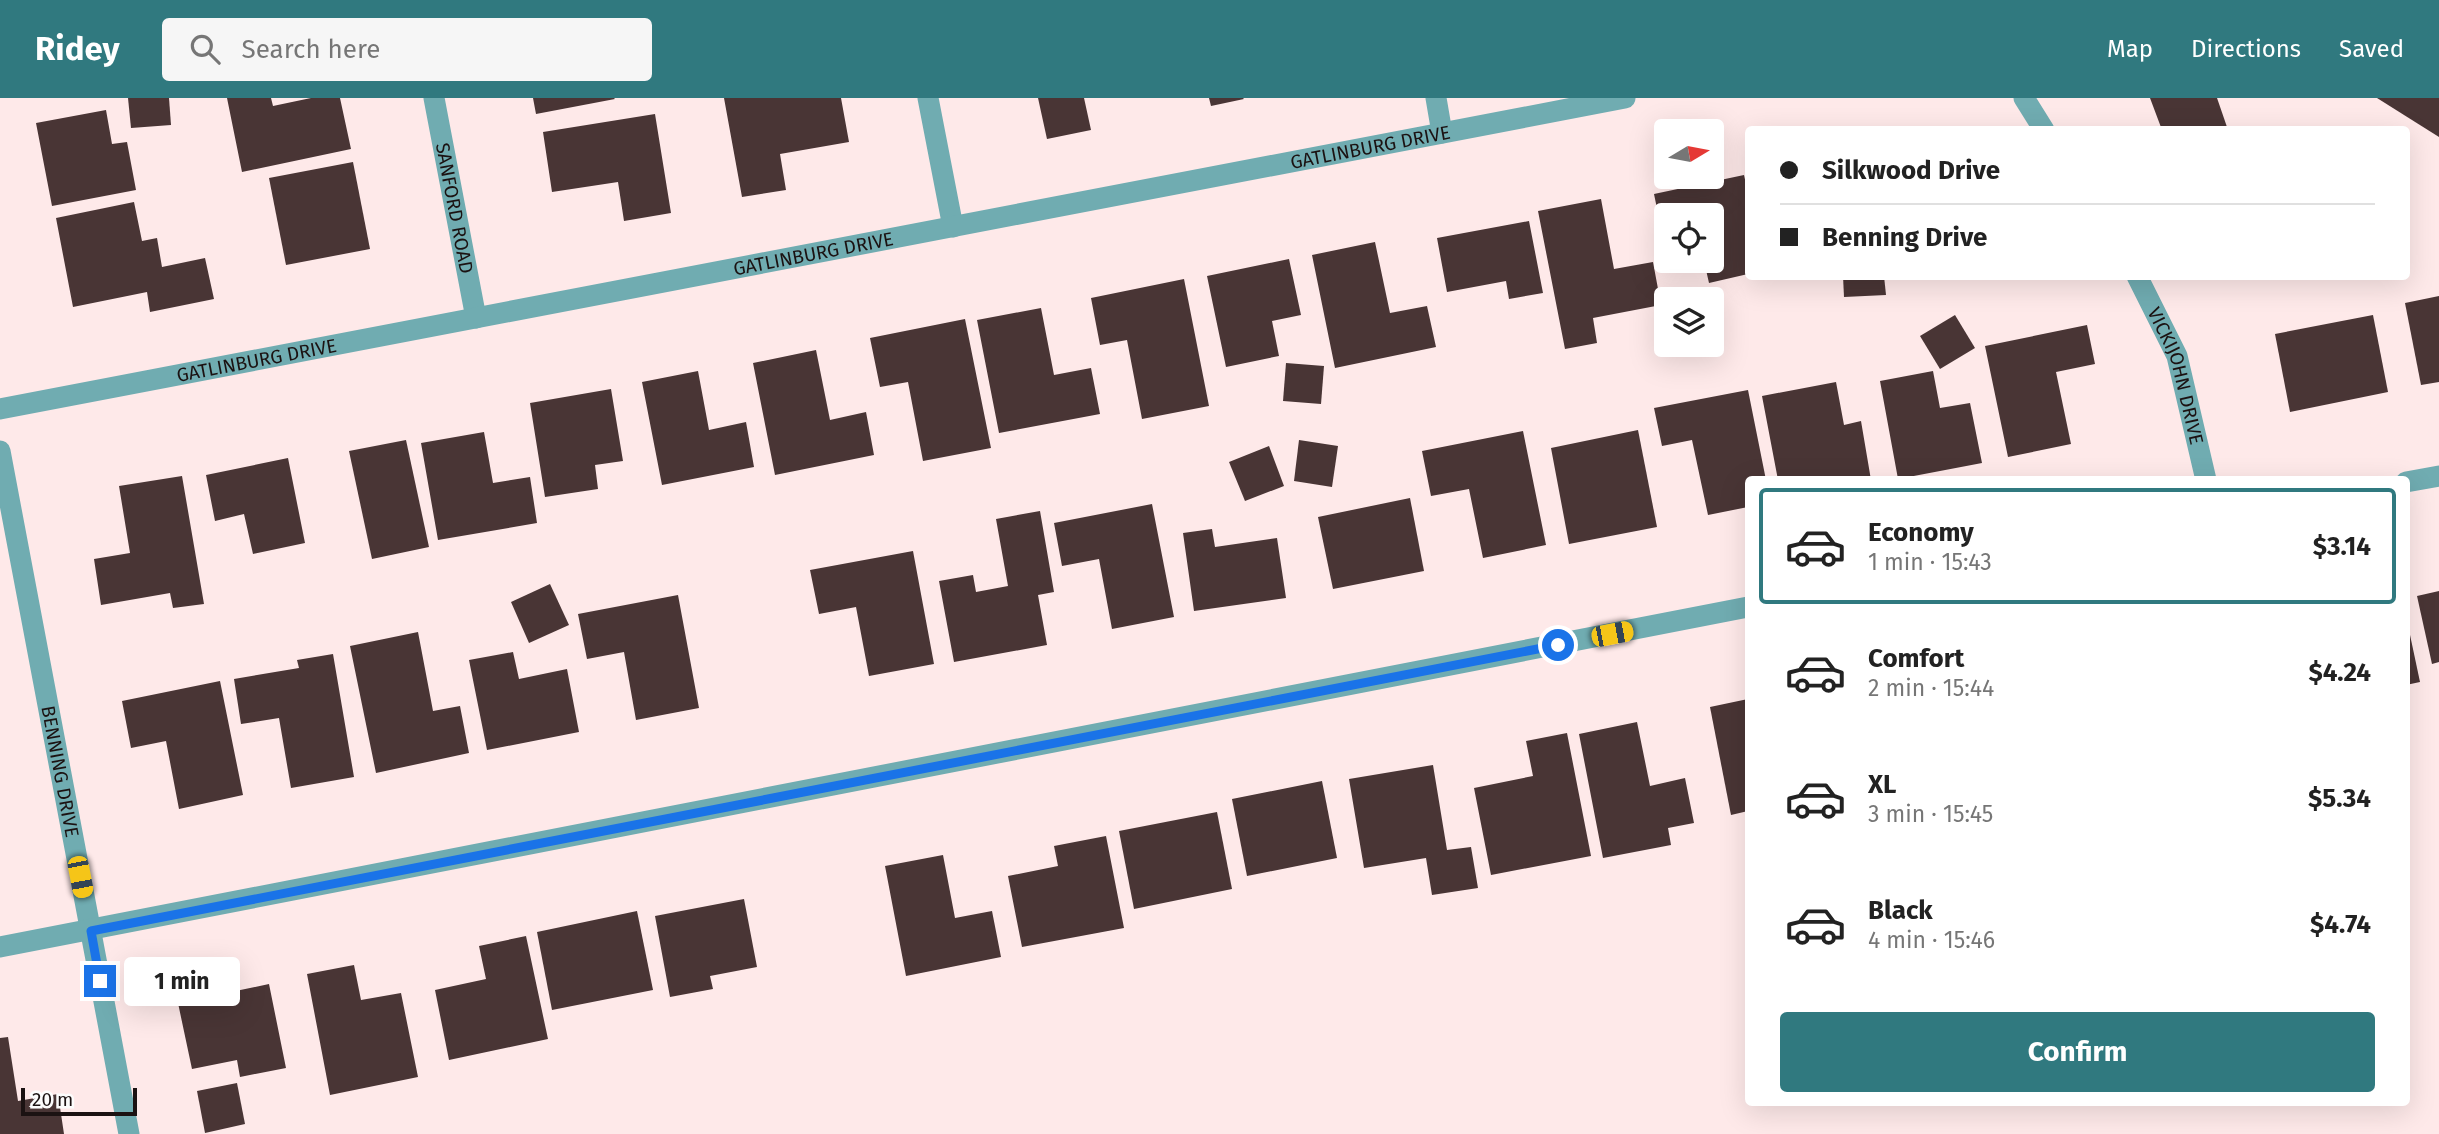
<!DOCTYPE html>
<meta charset="utf-8">
<style>
body{margin:0;font-family:"Fira Sans",sans-serif;background:#f6f6f6;color:#222;height:100vh;display:flex;flex-direction:column;font-size:26px;white-space:nowrap}
*{box-sizing:border-box;margin:0}
p{font-size:23px;color:#767676}
.icon{flex:none;width:38px;height:38px;fill:none;stroke:currentColor;stroke-width:2;stroke-linecap:round;stroke-linejoin:round}
.map{position:relative;flex:1;overflow:hidden}
.panel{position:absolute;left:1745px;top:378px;width:665px;height:630px;display:flex;flex-direction:column;background:#fff;border-radius:7px;box-shadow:0 7px 28px #0002}
.panel>*{flex:none}
.banner{position:absolute;left:1745px;top:28px;width:665px;height:154px;border-radius:7px;box-shadow:0 7px 28px #0002;display:grid;align-content:center;height:154px;padding:0 35px;background:#fff}
.needle{width:46px;rotate:80deg}
.buttons{position:absolute;left:1654px;top:21px;display:grid;gap:14px}
.buttons a{display:grid;place-items:center;width:70px;height:70px;border-radius:7px;background:#fff;box-shadow:0 7px 28px #0002;font-size:35px}
.scale{position:absolute;left:21px;bottom:18px;width:116px;box-sizing:border-box;padding-left:7px;border:4px solid #1b1212;border-top:0;font-size:19px;line-height:24px;white-space:nowrap;color:#1b1212;-webkit-text-stroke:5px #fcfcfc;paint-order:stroke}
.end{position:absolute;width:32px;height:32px;margin:-16px;border:9px solid #1a73e8;background:#fff;box-shadow:0 0 0 4px #fff}
.from{border-radius:50%}
.bubble{position:absolute;height:49px;border-radius:7px;background:#fff;box-shadow:0 7px 28px #0002;font-size:23px;font-weight:700;line-height:49px;text-align:center}
.car{position:absolute;width:21px;height:42px;margin:-21px -10px;border-radius:9px;box-shadow:0 0 5px 2px #0007;background:linear-gradient(#f5c518 24%,#345 0 40%,#f5c518 0 76%,#345 0 86%,#f5c518 0)}
.banner b{display:flex;align-items:center;gap:24px;height:66px;font-size:26px}
.banner b+b{border-top:2px solid #e0e0e0}
.banner i{width:18px;height:18px;background:#222}
ul{padding:12px 0 0;list-style:none}
li{display:flex;align-items:center;gap:21px;height:116px;margin:0 14px 10px;padding:0 21px;border:4px solid transparent;border-radius:7px}
li div{flex:1}
li b{display:block;font-size:26px}
li em{font-style:normal;font-weight:700}
li.selected{border-color:#30797f}
li>.icon{width:63px;height:63px;stroke-width:1.5}
.action{display:flex;gap:14px;margin-top:auto;padding:14px 35px}
.action a{flex:1;height:80px;border-radius:7px;background:#30797f;color:#fff;font-size:28px;font-weight:700;line-height:80px;text-align:center}
header{display:flex;align-items:center;gap:42px;box-sizing:border-box;height:98px;padding:0 35px;background:#30797f;color:#fff}
header strong{font-size:33px}
nav{display:flex;gap:38px;margin-inline-start:auto;font-size:24px}
.search{width:490px;height:63px;background:#f6f6f6;display:flex;align-items:center;gap:18px;box-sizing:border-box;padding:0 24px;border-radius:7px;color:#767676;font-size:26px}
.map>svg:first-child{display:block}
.building{fill:#493535}
.lines{fill:none;stroke-linecap:round;stroke-linejoin:round}
.minor{stroke:#70acb1;stroke-width:21}
.route{stroke:#1a73e8;stroke-width:9}
.labels{text-anchor:middle;stroke-width:7;stroke-linejoin:round;paint-order:stroke}
.street-label{font-size:19px;fill:#1b1212;stroke:#fcfcfc}
</style>
<header>
<strong>Ridey</strong>
<div class="search"><svg class="icon" aria-label="search" viewBox="0 0 24 24"><circle cx="10" cy="10" r="6"/><path d="M15 15l6 6"/></svg>Search here</div>
<nav><a>Map</a><a>Directions</a><a>Saved</a></nav>
</header>
<div class="map">
<svg width="2439" height="1036" viewBox="0 0 2439 1036">
<rect width="100%" height="100%" fill="#fee9e9"/>
<g class="building">
<polygon points="128,0 169,0 171,27 131,30"/>
<polygon points="227,0 271,0 273,8 311,0 340,0 351,51 242,74"/>
<polygon points="533,0 614,0 615,1 536,16"/>
<polygon points="724,0 841,0 849,44 780,56 786,92 742,99"/>
<polygon points="1038,0 1084,0 1091,32 1047,41"/>
<polygon points="1209,0 1243,0 1244,1 1211,8"/>
<polygon points="2150,0 2217,0 2228,32 2162,32"/>
<polygon points="2377,0 2439,0 2439,39"/>
<polygon points="106,12 112,46 127,44 136,92 52,108 36,25"/>
<polygon points="655,16 671,115 624,123 618,84 552,94 543,34"/>
<polygon points="353,64 370,151 286,167 269,80"/>
<polygon points="1744,77 1748,95 1748,176 1709,185 1704,163 1712,163 1712,117 1666,117 1665,149 1654,96"/>
<polygon points="1601,101 1614,171 1653,164 1661,207 1593,220 1597,245 1565,251 1538,113"/>
<polygon points="134,104 142,143 157,140 162,169 205,160 214,201 150,214 147,194 73,209 56,120"/>
<polygon points="1529,123 1543,195 1509,201 1506,183 1447,194 1437,140"/>
<polygon points="1375,144 1390,215 1427,208 1436,249 1335,270 1312,157"/>
<polygon points="1289,161 1301,217 1272,223 1279,258 1226,269 1207,178"/>
<polygon points="1843,178 1884,178 1886,197 1844,199"/>
<polygon points="1184,181 1209,308 1142,321 1127,242 1100,247 1091,200"/>
<polygon points="2439,198 2439,284 2421,287 2405,205"/>
<polygon points="1041,210 1054,277 1091,270 1100,316 999,335 977,222"/>
<polygon points="1955,217 1975,250 1940,271 1920,238"/>
<polygon points="2373,217 2388,294 2290,314 2275,236"/>
<polygon points="965,221 991,350 923,363 908,284 880,289 870,240"/>
<polygon points="2087,227 2095,266 2056,274 2071,346 2008,359 1985,248"/>
<polygon points="816,252 830,322 866,314 874,357 775,377 753,265"/>
<polygon points="1286,265 1324,268 1321,306 1283,303"/>
<polygon points="698,273 709,332 746,324 754,369 662,387 642,284"/>
<polygon points="1933,273 1940,310 1970,305 1982,365 1898,381 1880,283"/>
<polygon points="1836,284 1844,327 1861,323 1871,382 1778,382 1762,298"/>
<polygon points="611,291 623,363 595,367 598,391 545,399 530,305"/>
<polygon points="1748,292 1766,382 1748,382 1748,409 1708,417 1692,342 1662,348 1654,310"/>
<polygon points="1638,332 1657,429 1569,446 1551,350"/>
<polygon points="1523,333 1546,447 1483,460 1469,391 1431,398 1422,353"/>
<polygon points="484,334 493,385 530,379 537,425 438,442 421,345"/>
<polygon points="406,342 429,449 372,461 349,353"/>
<polygon points="1299,342 1338,348 1332,389 1294,383"/>
<polygon points="1269,348 1284,388 1245,403 1229,364"/>
<polygon points="288,360 305,445 253,456 244,416 215,423 206,377"/>
<polygon points="182,378 204,506 173,510 170,495 101,507 94,461 130,455 119,388"/>
<polygon points="1410,400 1424,473 1333,491 1318,419"/>
<polygon points="1152,406 1174,519 1112,531 1099,461 1062,468 1054,425"/>
<polygon points="1040,413 1054,494 1038,497 1047,547 954,564 939,483 973,477 976,494 1008,488 996,421"/>
<polygon points="1212,431 1215,449 1277,440 1286,500 1194,513 1183,435"/>
<polygon points="913,453 934,566 869,578 856,509 819,516 810,472"/>
<polygon points="550,486 569,527 529,545 511,504"/>
<polygon points="2439,493 2439,564 2432,566 2417,498"/>
<polygon points="678,497 699,610 636,622 624,554 587,561 578,516"/>
<polygon points="2406,518 2420,584 2406,587"/>
<polygon points="418,534 433,613 460,608 469,655 376,675 350,548"/>
<polygon points="513,554 519,581 567,571 579,634 487,652 469,562"/>
<polygon points="333,556 354,679 291,690 279,620 241,626 234,581 299,570 297,562"/>
<polygon points="220,583 243,697 179,711 166,643 131,650 122,603"/>
<polygon points="1748,601 1748,713 1731,717 1710,609"/>
<polygon points="1637,624 1650,688 1685,680 1694,725 1668,730 1671,747 1603,760 1579,636"/>
<polygon points="1567,635 1591,758 1491,777 1474,690 1533,678 1526,643"/>
<polygon points="1433,667 1447,752 1471,749 1478,790 1432,797 1426,760 1364,770 1349,681"/>
<polygon points="1322,683 1337,760 1247,778 1232,701"/>
<polygon points="1217,714 1232,791 1134,811 1119,733"/>
<polygon points="1106,738 1124,830 1022,849 1008,778 1058,768 1054,748"/>
<polygon points="943,757 955,820 992,813 1001,859 906,878 885,768"/>
<polygon points="744,801 757,869 710,878 713,891 670,899 655,818"/>
<polygon points="637,813 653,892 552,912 537,834"/>
<polygon points="526,838 548,941 449,962 435,892 486,881 479,848"/>
<polygon points="354,867 361,902 401,895 418,979 330,997 307,876"/>
<polygon points="269,886 286,970 240,979 237,962 192,971 178,905"/>
<polygon points="8,939 18,1003 58,996 64,1036 0,1036 0,940"/>
<polygon points="237,985 245,1026 205,1035 197,993"/>
</g>
<g class="lines">
<g class="minor">
<path id="s1" d="M434 0 476 220"/>
<polyline points="928,0 953,129"/>
<polyline points="1436,0 1442,35"/>
<polyline points="2024,0 2044,32"/>
<path id="s2" d="M2137 178 2177 258 2206 382"/>
<path id="s3" d="M0 311 1625 0"/>
<path id="s4" d="M0 353 129 1036"/>
<polyline points="2406,384 2439,378"/>
<polyline points="0,849 1748,509"/>
</g>
</g>
<g class="lines">
<polyline class="route" points="100,883 91,833 1558,547"/>
</g>
<g class="labels">
<g class="street-label">
<text dy="7" stroke="none"><textPath href="#s3" startOffset="1395">GATLINBURG DRIVE</textPath></text>
<text dy="7" stroke="none"><textPath href="#s1" startOffset="112">SANFORD ROAD</textPath></text>
<text dy="7" stroke="none"><textPath href="#s3" startOffset="828">GATLINBURG DRIVE</textPath></text>
<text dy="7" stroke="none"><textPath href="#s3" startOffset="261">GATLINBURG DRIVE</textPath></text>
<text dy="7" stroke="none"><textPath href="#s2" startOffset="108">VICKIJOHN DRIVE</textPath></text>
<text dy="7" stroke="none"><textPath href="#s4" startOffset="326">BENNING DRIVE</textPath></text>
</g>
</g>
</svg>
<div class="buttons">
<a><svg class="needle" viewBox="-14 -14 28 28"><path d="M0-13l5 13h-10z" fill="#e53935"/><path d="M0 13l5-13h-10z" fill="#767676"/></svg></a>
<a><svg class="icon" aria-label="locate" viewBox="0 0 24 24"><circle cx="12" cy="12" r="6"/><path d="M12 2v4M12 18v4M2 12h4M18 12h4"/></svg></a>
<a><svg class="icon" aria-label="layers" viewBox="0 0 24 24"><path d="M12 4l9 5-9 5-9-5zM3 14l9 5 9-5"/></svg></a>
</div>
<div class="scale">20 m</div>
<i class="end from" style="left:1558px;top:547px"></i>
<i class="end" style="left:100px;top:883px"></i>
<div class="bubble" style="left:124px;top:859px;width:116px">1 min</div>
<i class="car" style="left:1612px;top:536px;rotate:79deg"></i>
<i class="car" style="left:80px;top:779px;rotate:169deg"></i>
<div class="banner">
<b><i class="from"></i>Silkwood Drive</b>
<b><i></i>Benning Drive</b>
</div>
<section class="panel">
<ul>
<li class="selected"><svg class="icon" aria-label="car" viewBox="0 0 24 24"><path d="M5 17H2v-5l4-1 3-4h7l3 4 3 1v5h-3M9 17h6M6 11h13"/><circle cx="7" cy="17" r="2"/><circle cx="17" cy="17" r="2"/></svg><div><b>Economy</b><p>1 min · 15:43</p></div><em>$3.14</em></li>
<li><svg class="icon" aria-label="car" viewBox="0 0 24 24"><path d="M5 17H2v-5l4-1 3-4h7l3 4 3 1v5h-3M9 17h6M6 11h13"/><circle cx="7" cy="17" r="2"/><circle cx="17" cy="17" r="2"/></svg><div><b>Comfort</b><p>2 min · 15:44</p></div><em>$4.24</em></li>
<li><svg class="icon" aria-label="car" viewBox="0 0 24 24"><path d="M5 17H2v-5l4-1 3-4h7l3 4 3 1v5h-3M9 17h6M6 11h13"/><circle cx="7" cy="17" r="2"/><circle cx="17" cy="17" r="2"/></svg><div><b>XL</b><p>3 min · 15:45</p></div><em>$5.34</em></li>
<li><svg class="icon" aria-label="car" viewBox="0 0 24 24"><path d="M5 17H2v-5l4-1 3-4h7l3 4 3 1v5h-3M9 17h6M6 11h13"/><circle cx="7" cy="17" r="2"/><circle cx="17" cy="17" r="2"/></svg><div><b>Black</b><p>4 min · 15:46</p></div><em>$4.74</em></li>
</ul>
<div class="action"><a>Confirm</a></div>
</section>
</div>
